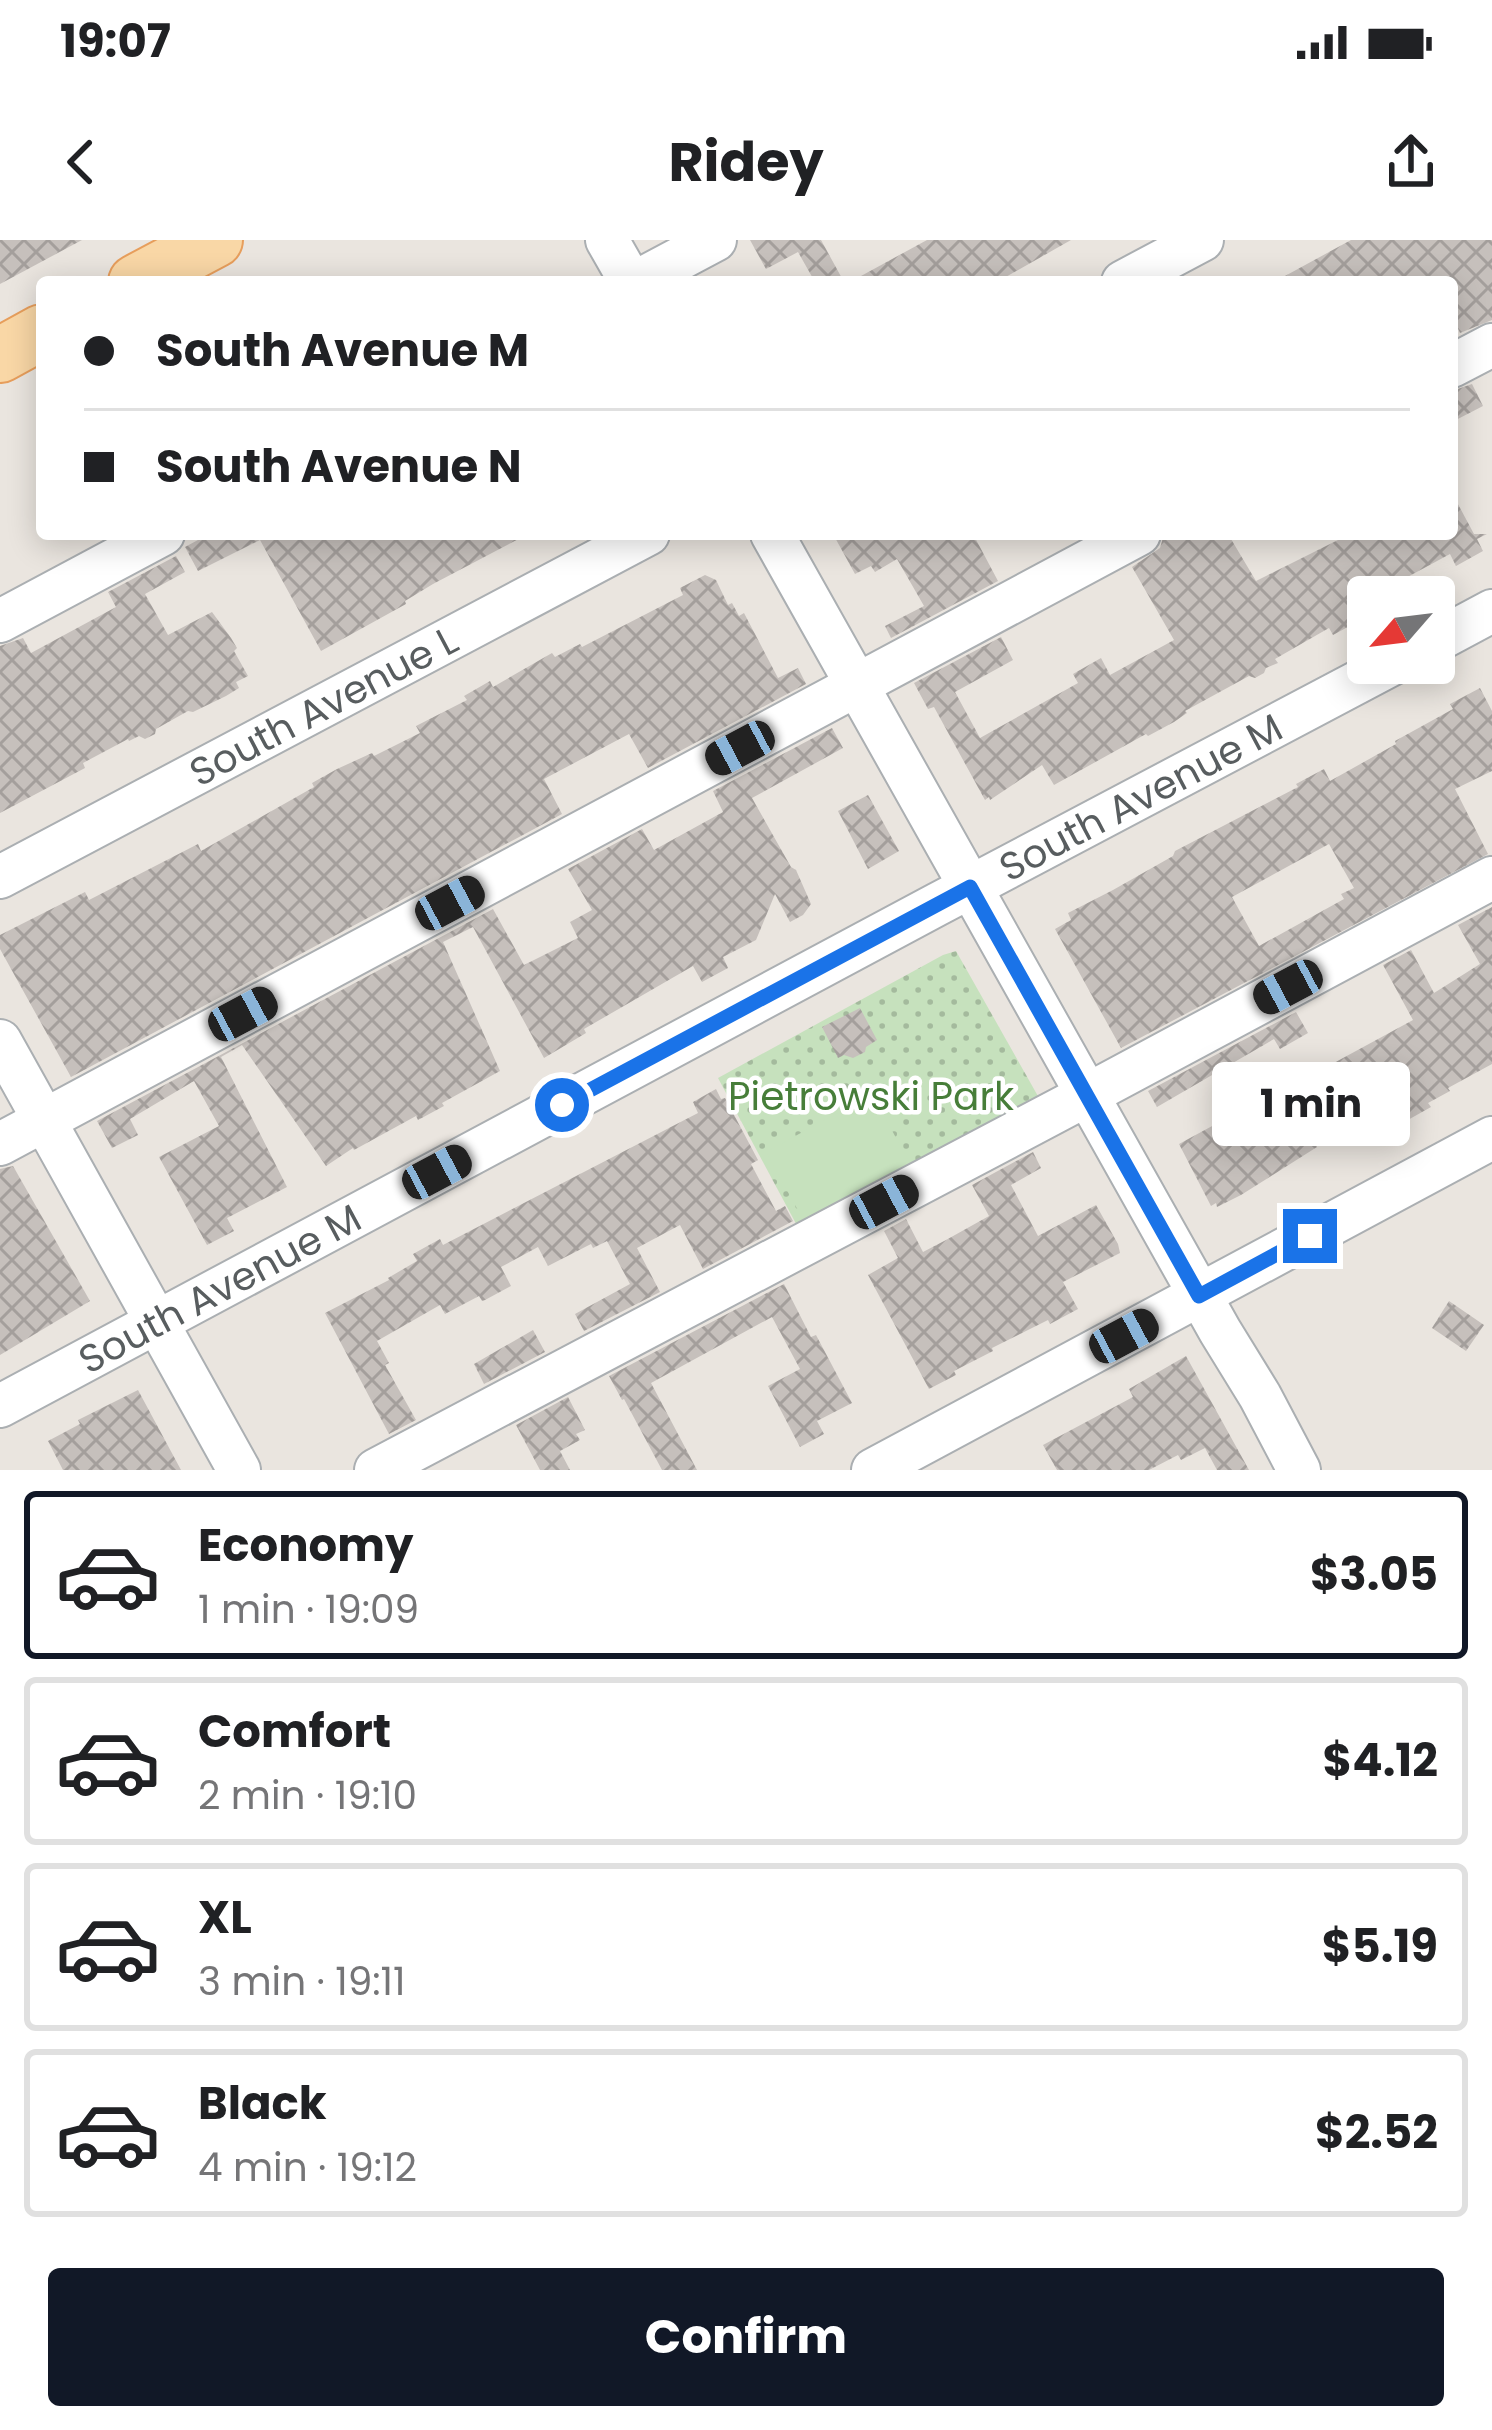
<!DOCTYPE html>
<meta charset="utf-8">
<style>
body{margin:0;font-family:Poppins,sans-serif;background:#f2f2f2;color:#202124;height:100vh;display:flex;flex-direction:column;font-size:45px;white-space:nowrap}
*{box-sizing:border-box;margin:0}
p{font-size:39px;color:#757577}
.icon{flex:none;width:66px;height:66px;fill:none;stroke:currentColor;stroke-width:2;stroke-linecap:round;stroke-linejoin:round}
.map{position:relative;height:1230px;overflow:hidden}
.details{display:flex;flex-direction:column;background:#fff;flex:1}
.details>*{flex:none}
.banner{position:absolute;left:36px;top:36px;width:1422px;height:264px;border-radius:12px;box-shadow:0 6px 30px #0003;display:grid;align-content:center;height:264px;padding:0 48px;background:#fff}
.needle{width:78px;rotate:242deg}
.buttons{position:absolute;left:1347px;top:336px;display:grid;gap:24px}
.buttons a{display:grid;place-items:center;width:108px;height:108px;border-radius:12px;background:#fff;box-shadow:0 6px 30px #0003;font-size:60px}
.end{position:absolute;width:54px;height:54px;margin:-27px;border:15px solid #1a73e8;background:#fff;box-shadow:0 0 0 6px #fff}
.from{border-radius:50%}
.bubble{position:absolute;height:84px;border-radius:12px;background:#fff;box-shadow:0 6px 30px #0003;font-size:39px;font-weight:700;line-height:84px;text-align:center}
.car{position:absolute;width:36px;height:72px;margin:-36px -18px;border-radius:15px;box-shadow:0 0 9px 3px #0007;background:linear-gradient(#222 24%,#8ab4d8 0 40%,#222 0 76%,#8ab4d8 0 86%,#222 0)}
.banner b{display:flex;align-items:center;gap:42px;height:114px;font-size:45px}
.banner b+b{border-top:3px solid #e0e0e0}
.banner i{width:30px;height:30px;background:#202124}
ul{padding:21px 0 0;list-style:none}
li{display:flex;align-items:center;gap:36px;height:168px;margin:0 24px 18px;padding:0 24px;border:6px solid #e0e0e0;border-radius:12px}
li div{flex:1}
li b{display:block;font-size:45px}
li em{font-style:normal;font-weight:700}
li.active{border-color:#111827}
li>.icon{width:108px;height:108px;stroke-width:1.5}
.primary-button{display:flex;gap:24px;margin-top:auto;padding:24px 48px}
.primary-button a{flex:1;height:138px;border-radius:12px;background:#111827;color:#fff;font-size:48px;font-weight:700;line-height:138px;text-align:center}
.status{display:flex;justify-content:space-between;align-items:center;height:84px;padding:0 60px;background:#fff;direction:ltr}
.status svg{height:33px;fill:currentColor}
header{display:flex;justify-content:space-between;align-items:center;height:156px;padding:0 48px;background:#fff;font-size:54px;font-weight:700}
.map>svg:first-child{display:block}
.grass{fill:url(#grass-dots)}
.pitch{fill:#c6e1bd}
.building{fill:url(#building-cross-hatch);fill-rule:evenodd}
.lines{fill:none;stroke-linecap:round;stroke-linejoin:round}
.minor-casing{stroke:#abafb2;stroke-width:46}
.major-casing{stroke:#e79e5c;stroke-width:58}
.minor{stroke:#fff;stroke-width:42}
.major{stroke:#f9d7a6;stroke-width:54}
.route{stroke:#1a73e8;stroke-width:15}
.labels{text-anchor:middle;stroke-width:9;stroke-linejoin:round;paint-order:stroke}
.street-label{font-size:39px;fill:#585d5f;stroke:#fff}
.park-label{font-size:39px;fill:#477e39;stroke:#fff}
</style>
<div class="status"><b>19:07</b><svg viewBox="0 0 49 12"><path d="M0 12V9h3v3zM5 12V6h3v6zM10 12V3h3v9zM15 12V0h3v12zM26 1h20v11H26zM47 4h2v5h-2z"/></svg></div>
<header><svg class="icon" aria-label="back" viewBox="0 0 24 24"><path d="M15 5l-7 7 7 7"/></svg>Ridey<svg class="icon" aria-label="share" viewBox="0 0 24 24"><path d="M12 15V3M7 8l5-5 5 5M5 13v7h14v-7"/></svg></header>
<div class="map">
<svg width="1492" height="1230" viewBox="0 0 1492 1230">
<defs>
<pattern id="grass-dots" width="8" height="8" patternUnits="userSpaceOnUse" patternTransform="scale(3)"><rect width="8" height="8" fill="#c6e1bd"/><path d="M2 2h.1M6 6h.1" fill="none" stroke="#a4ba9d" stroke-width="1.8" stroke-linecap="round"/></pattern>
<pattern id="building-cross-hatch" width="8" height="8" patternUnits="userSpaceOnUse" patternTransform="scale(3)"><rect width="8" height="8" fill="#c6c0bc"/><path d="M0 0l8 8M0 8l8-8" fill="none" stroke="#a49f9c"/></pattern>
</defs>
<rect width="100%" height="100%" fill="#eae5df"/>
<polygon class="grass" points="956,711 1043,865 801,993 718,838 943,715"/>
<polygon class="pitch" points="872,854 912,927 806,985 766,912"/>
<g class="building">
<polygon points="0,0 82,0 0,44"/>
<polygon points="750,0 821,0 844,42 815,42 798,12 766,29"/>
<polygon points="927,0 1071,0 997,42 850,42"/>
<polygon points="1351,0 1492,0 1492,80 1460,93 1452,75 1452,42 1274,42"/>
<polygon points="1472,144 1483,166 1452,182 1452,151"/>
<polygon points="1452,253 1474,294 1487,294 1477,299 1483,311 1456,326 1450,314 1389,347 1385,357 1368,357 1368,376 1333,395 1329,388 1275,419 1278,423 1266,428 1264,433 1255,438 1249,436 1185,471 1187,473 1174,482 1148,496 1146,494 1054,545 1042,525 990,560 989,557 985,560 934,467 928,469 914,443 1001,397 1013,420 955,452 980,498 1078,443 1073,434 1101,418 1110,435 1174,400 1132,327 1160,308 1164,294 1228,294 1256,341 1350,294 1452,294"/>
<polygon points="209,294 528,294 433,344 405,361 406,364 321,411 260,300 198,331 185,307"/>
<polygon points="833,294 973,294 998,341 891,398 885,386 924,366 897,319 875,332 871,326 855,334"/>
<polygon points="176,316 185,332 145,354 168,395 212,372 231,398 237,408 234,411 248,436 236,442 239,448 226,456 193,472 188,471 156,489 155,494 145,499 139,496 129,501 128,499 83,523 85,528 0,573 0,406 23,398 31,413 116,367 108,352"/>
<polygon points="705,335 716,340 728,365 732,363 739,376 744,373 778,438 798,428 806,444 648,528 629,494 544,539 562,574 71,837 0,709 0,695 85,652 89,660 198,604 201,611 314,547 312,543 337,529 372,513 374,516 420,493 416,486 467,460 464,456 490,441 493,447 552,413 555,417 580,404 582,407 683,355 680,348"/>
<path d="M1480 448 1492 471V531L1455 549 1488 614 1121 808 1055 689 1071 680 1068 673 1113 650 1173 616 1175 611 1298 547 1296 544 1324 529 1330 541 1396 504 1395 501 1453 469 1450 464ZM1329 604 1354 648 1341 654 1344 659 1259 706 1232 657Z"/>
<polygon points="832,488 843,508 752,558 791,627 796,630 811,664 803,675 790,682 775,654 756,700 723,717 728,728 702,742 693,726 584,789 586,793 544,818 473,687 443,702 500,831 442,863 444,866 418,880 416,876 354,910 353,908 326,926 242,805 221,817 287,947 227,978 234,991 207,1005 159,917 219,886 194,841 130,879 138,895 112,908 97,881 493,669 524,725 578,698 570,682 592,670 568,629 642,589 654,610 723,572 713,551"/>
<polygon points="868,555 899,611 868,629 838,571"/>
<polygon points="1492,667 1492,824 1448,848 1450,851 1428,863 1431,867 1374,899 1332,824 1413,780 1383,725 1411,710 1434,753 1480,724 1458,685"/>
<polygon points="860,768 877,800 866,807 865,812 853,818 844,815 838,818 822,787"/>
<polygon points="1296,772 1308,793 1280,809 1274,799 1157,867 1148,851"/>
<polygon points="1284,847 1317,907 1241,955 1217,967 1216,963 1211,966 1179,904"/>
<polygon points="716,849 721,859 725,858 758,920 751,924 776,971 785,966 793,981 703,1029 680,985 637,1008 660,1052 584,1091 575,1074 630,1044 607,1001 593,1008 591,1004 548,1026 538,1007 501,1027 511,1046 485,1060 482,1061 479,1056 445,1074 440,1065 377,1101 389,1123 385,1125 416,1180 389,1194 325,1073 389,1040 388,1038 417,1021 413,1014 440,999 443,1005 698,873 693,862"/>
<polygon points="1033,912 1041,928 1011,945 1038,996 1096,965 1118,1004 1120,1013 1063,1042 1078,1069 1050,1084 1048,1080 992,1108 993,1111 954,1131 956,1135 929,1149 868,1035 898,1018 884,991 906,979 923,1012 946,1000 989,976 972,945"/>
<polygon points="13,926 90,1061 0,1115 0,929"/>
<polygon points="784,1044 811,1097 816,1095 852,1163 817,1181 824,1194 800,1207 768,1146 800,1129 772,1077 651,1143 697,1230 662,1230 624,1159 622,1160 609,1136"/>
<polygon points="1449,1061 1484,1085 1466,1111 1432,1088"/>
<polygon points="533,1090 545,1112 484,1144 474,1124"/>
<polygon points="1186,1116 1249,1230 1217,1230 1205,1208 1181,1220 1178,1215 1149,1230 1057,1230 1043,1205 1133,1157 1129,1149"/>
<polygon points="138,1150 181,1230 63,1230 48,1201 80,1184 78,1180"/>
<polygon points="568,1157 585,1190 576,1194 580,1200 560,1211 570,1230 540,1230 516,1185"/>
</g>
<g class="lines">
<defs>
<g id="minor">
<polyline points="607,0 631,42"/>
<polyline points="636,42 715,0"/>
<polyline points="1123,42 1202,0"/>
<polyline points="1452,126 1492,105"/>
<polyline points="772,294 1220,1091 1260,1156 1299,1230"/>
<polyline points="0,381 163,294"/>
<polyline points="1434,402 1492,371"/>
<path id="s1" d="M0 637 648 294"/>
<polyline points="0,801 239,1230"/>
<polyline points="0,904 1139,294"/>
<path id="s2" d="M0 1166 936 665 1394 423"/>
<polyline points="376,1230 1087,855 1492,638"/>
<polyline points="873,1230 1492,898"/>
</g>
<g id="major">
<polyline points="136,42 215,0"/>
<polyline points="0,115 42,92"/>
</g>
</defs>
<use href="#minor" class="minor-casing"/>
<use href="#major" class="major-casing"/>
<use href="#minor" class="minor"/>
<use href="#major" class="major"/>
</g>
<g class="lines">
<polyline class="route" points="562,865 970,647 1199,1056 1310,996"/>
</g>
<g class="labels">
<g class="street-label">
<text dy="14" stroke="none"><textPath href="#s1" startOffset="366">South Avenue L</textPath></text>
<text dy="14" stroke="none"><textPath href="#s2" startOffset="1293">South Avenue M</textPath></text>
<text dy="14" stroke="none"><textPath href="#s2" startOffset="249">South Avenue M</textPath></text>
</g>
<g class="park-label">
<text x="871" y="870">Pietrowski Park</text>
</g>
</g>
</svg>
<div class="buttons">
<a><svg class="needle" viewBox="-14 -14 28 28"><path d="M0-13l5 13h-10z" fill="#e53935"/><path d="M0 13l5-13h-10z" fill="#757577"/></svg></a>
</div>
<i class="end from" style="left:562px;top:865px"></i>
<i class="end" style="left:1310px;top:996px"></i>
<div class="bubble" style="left:1212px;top:822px;width:198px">1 min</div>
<i class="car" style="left:740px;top:508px;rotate:242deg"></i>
<i class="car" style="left:450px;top:663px;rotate:62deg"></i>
<i class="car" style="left:1288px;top:747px;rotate:242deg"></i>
<i class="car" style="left:243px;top:774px;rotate:62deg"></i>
<i class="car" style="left:437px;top:932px;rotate:62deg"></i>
<i class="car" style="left:884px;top:962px;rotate:62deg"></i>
<i class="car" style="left:1124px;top:1096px;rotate:62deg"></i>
<div class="banner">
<b><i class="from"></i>South Avenue M</b>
<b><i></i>South Avenue N</b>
</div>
</div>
<section class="details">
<ul>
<li class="active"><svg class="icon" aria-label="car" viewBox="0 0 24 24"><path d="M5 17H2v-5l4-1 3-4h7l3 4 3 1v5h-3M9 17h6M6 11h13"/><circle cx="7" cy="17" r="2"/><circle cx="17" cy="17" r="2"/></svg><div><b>Economy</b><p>1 min · 19:09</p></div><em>$3.05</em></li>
<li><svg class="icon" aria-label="car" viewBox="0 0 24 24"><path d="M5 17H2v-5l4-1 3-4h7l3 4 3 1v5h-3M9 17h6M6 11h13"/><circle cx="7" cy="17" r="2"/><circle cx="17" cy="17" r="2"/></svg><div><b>Comfort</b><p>2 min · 19:10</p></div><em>$4.12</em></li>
<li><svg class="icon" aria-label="car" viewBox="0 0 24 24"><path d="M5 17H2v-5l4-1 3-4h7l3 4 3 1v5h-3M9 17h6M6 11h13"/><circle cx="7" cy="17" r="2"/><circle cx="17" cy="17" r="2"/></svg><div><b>XL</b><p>3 min · 19:11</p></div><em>$5.19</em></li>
<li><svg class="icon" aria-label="car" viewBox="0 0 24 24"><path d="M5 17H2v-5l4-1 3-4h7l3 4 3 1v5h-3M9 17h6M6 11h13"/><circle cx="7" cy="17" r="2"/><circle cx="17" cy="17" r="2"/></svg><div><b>Black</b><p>4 min · 19:12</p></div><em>$2.52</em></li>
</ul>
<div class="primary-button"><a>Confirm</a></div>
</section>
